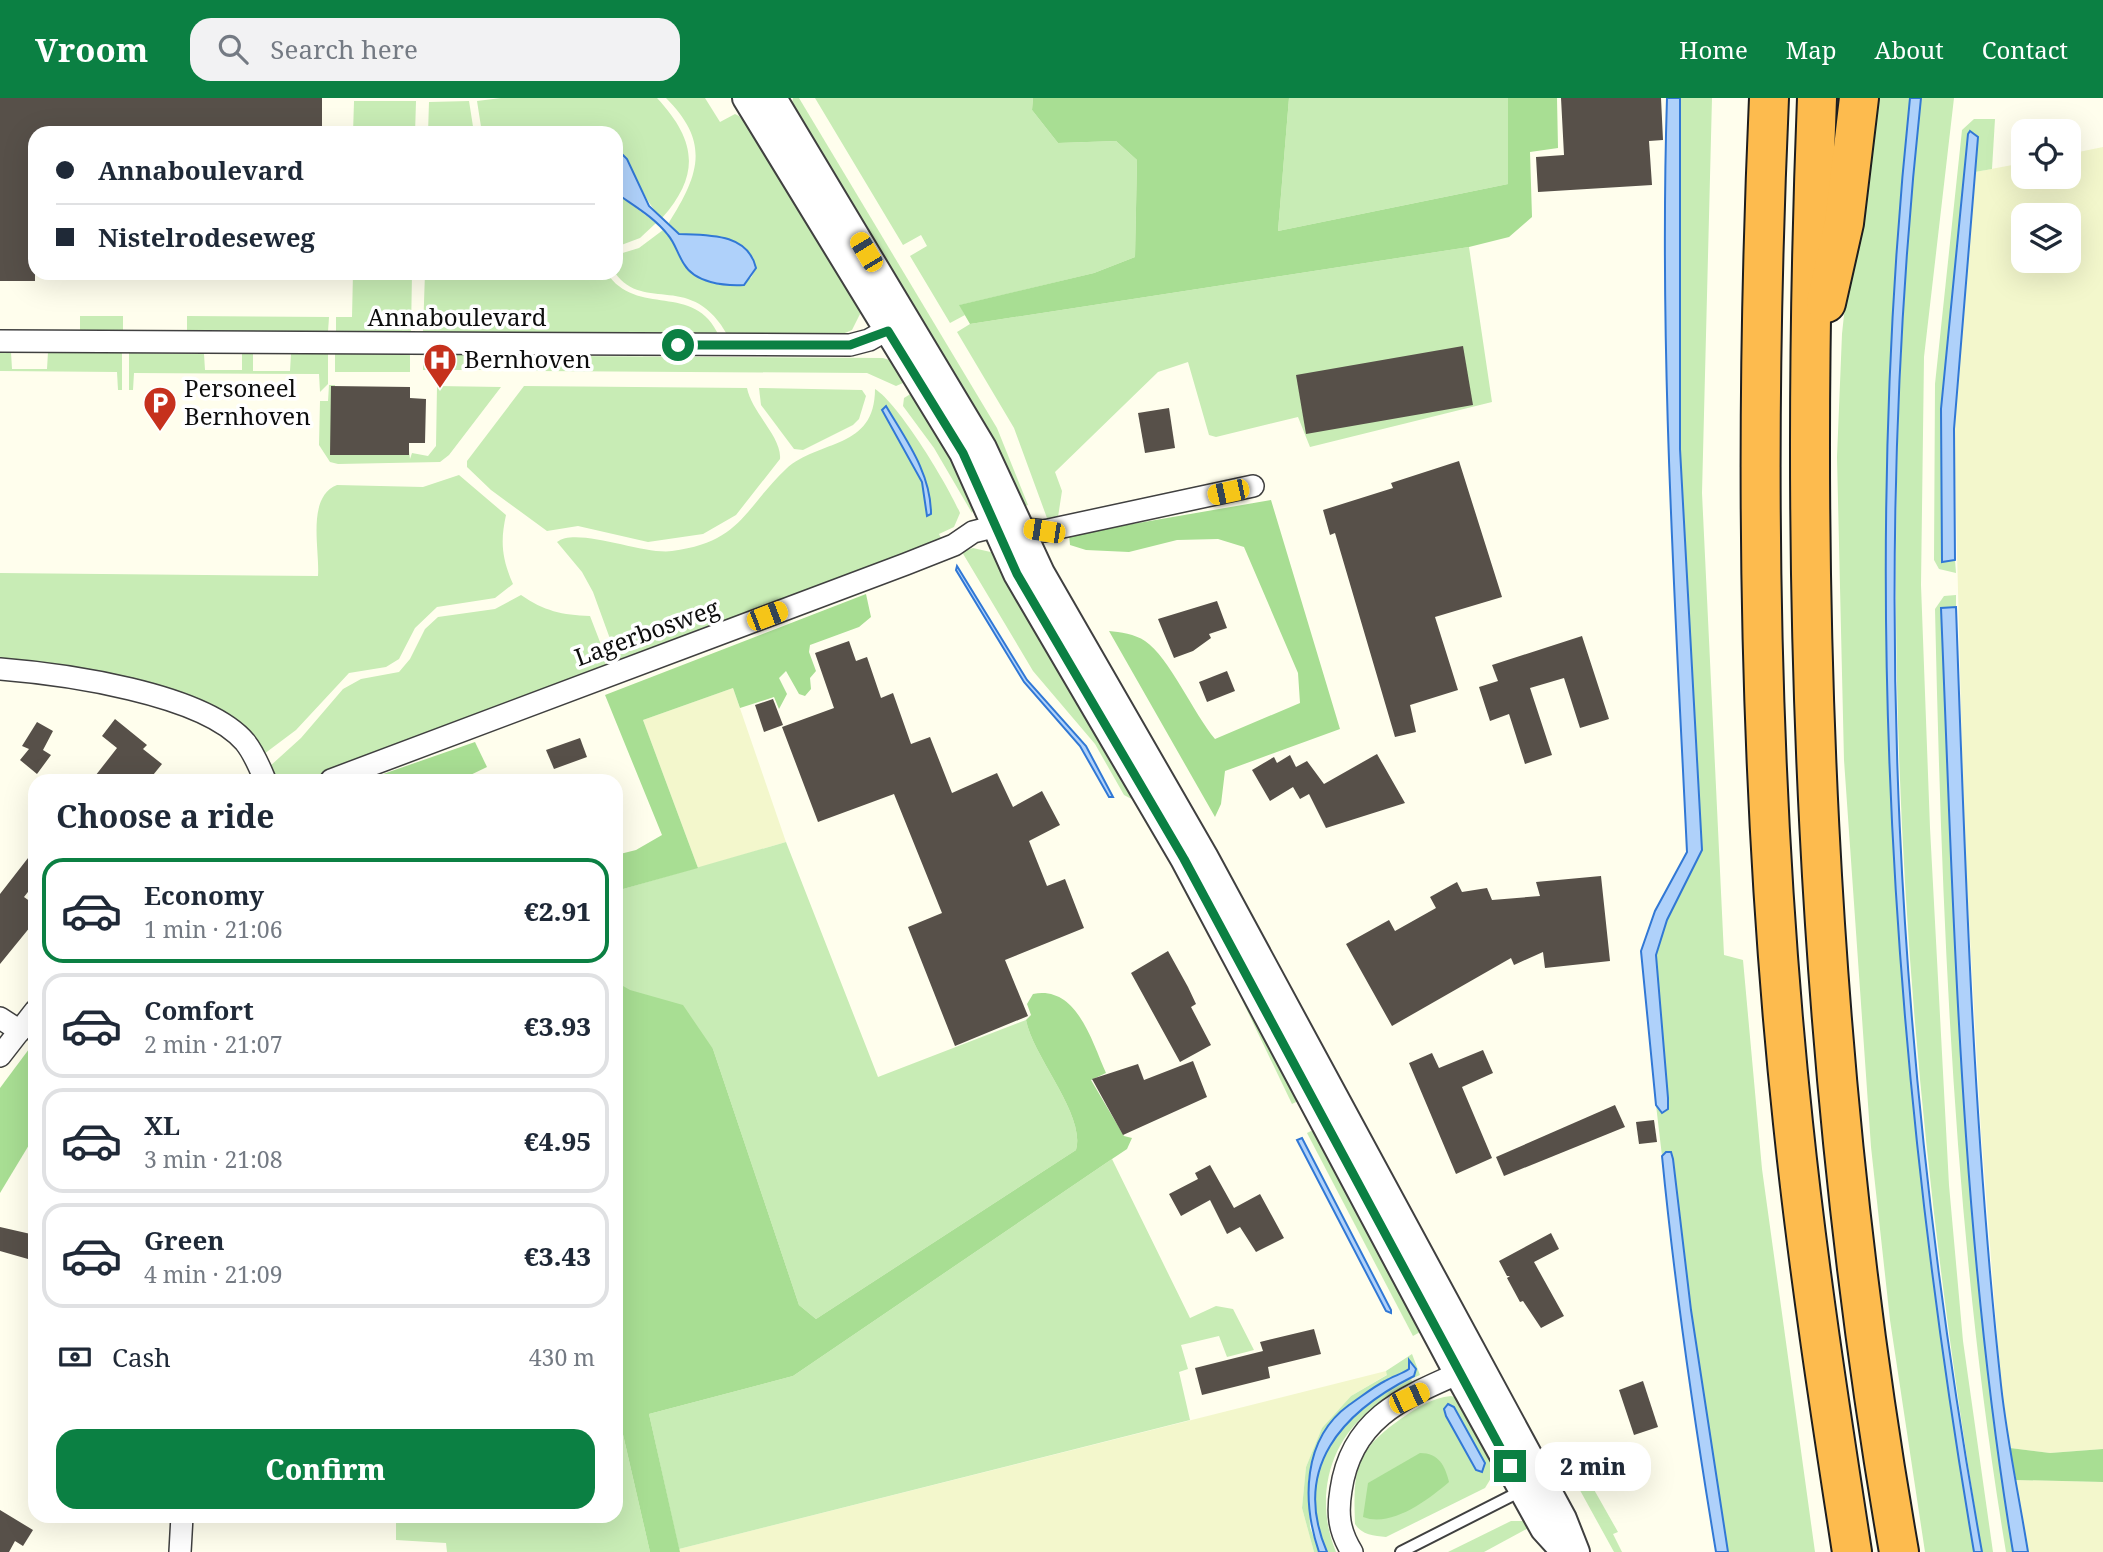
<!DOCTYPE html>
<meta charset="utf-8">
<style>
body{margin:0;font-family:"Noto Serif",serif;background:#f2f2f3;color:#1f2937;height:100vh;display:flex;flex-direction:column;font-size:26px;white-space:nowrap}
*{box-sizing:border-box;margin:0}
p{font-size:23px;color:#747a83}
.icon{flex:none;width:38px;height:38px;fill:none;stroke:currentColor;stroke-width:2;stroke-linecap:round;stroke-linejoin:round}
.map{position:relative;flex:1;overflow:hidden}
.drawer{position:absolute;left:28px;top:676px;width:595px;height:749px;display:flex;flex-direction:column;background:#fff;border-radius:21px;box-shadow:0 7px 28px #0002}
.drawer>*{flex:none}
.banner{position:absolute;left:28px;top:28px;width:595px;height:154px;border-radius:21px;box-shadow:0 7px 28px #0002;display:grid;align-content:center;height:154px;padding:0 28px;background:#fff}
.buttons{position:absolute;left:2011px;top:21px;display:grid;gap:14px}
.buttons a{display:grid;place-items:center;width:70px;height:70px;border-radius:14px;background:#fff;box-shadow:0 7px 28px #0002;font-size:35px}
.end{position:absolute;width:32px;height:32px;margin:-16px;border:9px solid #0b8043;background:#fff;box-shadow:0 0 0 4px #fff}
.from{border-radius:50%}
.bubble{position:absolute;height:49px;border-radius:21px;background:#fff;box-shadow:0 7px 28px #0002;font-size:23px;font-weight:800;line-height:49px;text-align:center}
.car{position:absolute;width:21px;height:42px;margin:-21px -10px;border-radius:9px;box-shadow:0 0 5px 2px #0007;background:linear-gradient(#f5c518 24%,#345 0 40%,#f5c518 0 76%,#345 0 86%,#f5c518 0)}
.banner b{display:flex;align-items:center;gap:24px;height:66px;font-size:26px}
.banner b+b{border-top:2px solid #e0e1e3}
.banner i{width:18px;height:18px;background:#1f2937}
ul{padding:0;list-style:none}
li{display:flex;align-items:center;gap:21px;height:105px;margin:0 14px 10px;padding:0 14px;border:4px solid #e0e1e3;border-radius:21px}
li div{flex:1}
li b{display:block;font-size:26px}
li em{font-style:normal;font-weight:800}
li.current{border-color:#0b8043}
li>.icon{width:63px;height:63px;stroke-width:1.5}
h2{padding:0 28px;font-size:32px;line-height:84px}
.pay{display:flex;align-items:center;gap:18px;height:77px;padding:0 28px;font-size:26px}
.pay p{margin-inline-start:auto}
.cta{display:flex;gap:14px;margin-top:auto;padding:14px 28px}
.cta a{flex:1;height:80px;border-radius:21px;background:#0b8043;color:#fff;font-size:28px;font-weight:800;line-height:80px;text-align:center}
header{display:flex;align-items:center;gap:42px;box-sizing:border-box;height:98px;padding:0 35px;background:#0b8043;color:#fff}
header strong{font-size:33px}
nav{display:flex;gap:38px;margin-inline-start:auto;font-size:24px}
.search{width:490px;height:63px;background:#f2f2f3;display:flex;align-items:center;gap:18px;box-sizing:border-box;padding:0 24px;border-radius:21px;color:#747a83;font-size:26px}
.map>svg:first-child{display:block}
.farmland{fill:#f3f7cc;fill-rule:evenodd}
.green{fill:#c8ecb5}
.forest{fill:#a8de93}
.water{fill:#afd1fa;stroke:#3178d5;stroke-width:2}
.building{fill:#575049}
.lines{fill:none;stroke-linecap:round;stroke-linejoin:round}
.service-casing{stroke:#404040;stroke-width:14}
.minor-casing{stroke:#404040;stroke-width:24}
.tertiary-casing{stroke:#404040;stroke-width:30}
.motorway-casing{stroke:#1e1e1e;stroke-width:42}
.service{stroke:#fff;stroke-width:10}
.minor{stroke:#fff;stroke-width:21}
.tertiary{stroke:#fff;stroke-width:26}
.motorway{stroke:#fdbb4e;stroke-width:38}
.route{stroke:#0b8043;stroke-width:9}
.labels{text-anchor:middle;stroke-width:7;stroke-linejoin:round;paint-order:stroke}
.street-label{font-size:24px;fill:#0d0d0d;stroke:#fff}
.poi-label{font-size:24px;fill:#0d0d0d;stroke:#fff;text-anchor:start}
</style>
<header>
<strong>Vroom</strong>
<div class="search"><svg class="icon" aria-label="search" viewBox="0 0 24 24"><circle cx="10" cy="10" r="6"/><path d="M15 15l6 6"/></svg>Search here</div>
<nav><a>Home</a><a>Map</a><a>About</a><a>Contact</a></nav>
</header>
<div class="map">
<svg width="2103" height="1454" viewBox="0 0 2103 1454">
<rect width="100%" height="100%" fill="#fffeed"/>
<g class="farmland">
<path d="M2103 49V1351L2050 1355 2010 1350 2001 1287 1981 1033 1964 734 1954 331 1975 74 2023 65V79H2068L2069 56ZM2023 117H2068V163H2023Z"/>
<polygon points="733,590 786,744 698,770 643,622"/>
<polygon points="1386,1273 1388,1276 1351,1298 1322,1330 1306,1369 1302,1410 1314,1454 680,1454 679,1451"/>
<polygon points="2016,1382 2103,1384 2103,1454 2028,1454"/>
</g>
<g class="green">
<path d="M501 0H657C695 41 702 75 662 120 640 100 637 70 616 50V35H482L477 3Z"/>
<path d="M666 0H705L720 24 735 16 739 18 774 56 862 212 852 232 838 238H728C692 172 645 216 615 175L616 157 639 150 663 132C696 163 692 202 751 180L756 170 753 159 679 136 668 126C699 77 711 45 666 0Z"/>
<polygon points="793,0 799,0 997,330 1028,407 1020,410 791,11"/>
<polygon points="815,0 1033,0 1032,12 1058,45 1116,43 1137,62 1135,159 1094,175 960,207 965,217 950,225 910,158 927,148 921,137 903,147"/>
<polygon points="1289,0 1508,0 1508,86 1278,133"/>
<polygon points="1680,0 1712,0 1702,395 1724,857 1743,862 1762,1071 1815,1454 1728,1454 1691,1212 1673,1061 1666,1054 1662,1058 1656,1007 1662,1015 1668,1011 1656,857 1667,822 1702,752 1680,351"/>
<path d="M1867 0H1910C1876 323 1881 636 1911 959 1926 1125 1946 1290 1974 1454H1925L1890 1222 1871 1049 1844 662 1837 359 1842 236Z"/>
<path d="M1921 0H1954L1924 259 1921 487 1930 730 1949 1087 1963 1243 1993 1454H1982C1902 973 1869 486 1921 0Z"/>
<polygon points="354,3 416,3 415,35 353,35"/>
<polygon points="469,3 474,35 428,35 429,4"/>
<polygon points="1974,21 1995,21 1992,71 1975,74 1978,39 1968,36 1941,311 1943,464 1955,462 1956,475 1939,471 1934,462 1935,286 1962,32"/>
<polygon points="616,95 656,125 640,140 616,149"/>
<polygon points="1469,149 1492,304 1310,349 1298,319 1216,339 1209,337 1188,264 1158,274 1055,374 1062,393 1058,419 1047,420 1014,330 957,234 970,226"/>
<polygon points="353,175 412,175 411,235 336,234 336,219 352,219"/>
<path d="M425 175H607C636 220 695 183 719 238L423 234Z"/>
<rect x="80" y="218" width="43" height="14"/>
<polygon points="187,218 329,219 328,234 187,233"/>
<polygon points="0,254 11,254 12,271 47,271 48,254 122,255 122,292 118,292 117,274 0,273"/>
<polygon points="129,255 204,256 205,272 242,272 242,256 253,256 253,273 290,273 291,256 328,256 328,286 320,294 319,276 134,275 133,292 129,292"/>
<rect x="335" y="256" width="75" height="18"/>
<path d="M423 256C446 257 493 248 504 272H423Z"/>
<polygon points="556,258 883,260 896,264 910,282 896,288 867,275 536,273 543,264"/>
<polygon points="329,287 335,287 334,352 409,352 410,361 412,355 428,358 436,348 437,288 501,289 449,357 440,364 338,366 330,364 319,347 320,303 328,303"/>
<path d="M524 288 747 290C752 315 782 339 780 361L736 417 703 436 648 444 578 428 547 433 491 392 467 369V363Z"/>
<polygon points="759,290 862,292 866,298 859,321 853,327 803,352 794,351 761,307"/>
<path d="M875 291C899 306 948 387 960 415L954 429 939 436 942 442 624 564 617 560 593 494 582 474 557 444C576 428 643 457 672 453 741 444 743 412 786 371 819 341 875 352 875 291Z"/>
<polygon points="917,292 975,407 972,415 934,350 903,308 904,300"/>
<path d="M459 377 506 417C500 444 502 461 513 486L495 500 437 509 415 530 399 561 386 569 349 575 296 632 264 656 200 604 99 573 0 562V475L318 478C320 452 306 399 337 387L423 389Z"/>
<polygon points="973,450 995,455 1143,707 1124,697 1095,646 1033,573 962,454"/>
<path d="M521 497C544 513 562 517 590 518L605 557 606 571 307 682 274 681 269 669 301 640 343 591 361 581 399 574 410 561 425 531 438 519 495 511Z"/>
<path d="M1956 497V509L1941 511C1954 826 1961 1142 2013 1454H2006C1954 1143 1942 826 1935 511L1944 498Z"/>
<path d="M786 744 878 979 1026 922C1033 959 1086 1017 1076 1052L816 1221 799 1207 713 951 616 884V793Z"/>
<polygon points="1247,899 1302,1001 1292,1006 1242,902"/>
<polygon points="1311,1033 1319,1033 1427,1230 1413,1238 1307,1035"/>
<polygon points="1112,1061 1190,1220 1216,1208 1233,1211 1254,1252 1227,1259 1219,1238 1181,1247 1188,1271 1179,1274 1190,1322 679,1451 649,1316 793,1278"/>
<path d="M1412 1256 1420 1277 1411 1281 1414 1287C1400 1295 1384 1302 1371 1312 1327 1345 1315 1404 1336 1454H1327C1291 1370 1343 1314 1414 1278L1409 1264V1271L1386 1282 1349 1307 1331 1326 1311 1366 1308 1384 1310 1429 1319 1454H1314L1302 1410 1306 1369 1322 1330 1351 1298 1387 1277 1386 1273Z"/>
<path d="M1451 1298 1462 1302 1496 1360V1372L1485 1390 1386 1439C1374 1438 1362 1437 1355 1426 1353 1370 1355 1353 1402 1320 1418 1309 1432 1300 1451 1298Z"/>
<polygon points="616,1306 650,1454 447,1454 446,1445 396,1442 396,1418 616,1418"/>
<polygon points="1588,1381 1618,1434 1613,1436 1622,1454 1614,1454 1576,1385"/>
<polygon points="1511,1423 1523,1423 1534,1427 1484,1454 1448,1454"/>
</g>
<g class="forest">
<polygon points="1033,0 1289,0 1278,133 1508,86 1508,0 1557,0 1558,50 1530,54 1532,119 1509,139 1469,149 970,226 959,207 1094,175 1135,159 1137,62 1116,43 1058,45 1032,12"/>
<path d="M1271 402 1340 631 1225 673 1221 706 1215 719 1109 533C1120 534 1135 536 1145 543 1169 559 1194 616 1215 641L1300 605 1298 575 1244 449 1218 441 1177 442 1129 454 1086 452 1070 447 1069 437Z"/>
<polygon points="866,496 871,519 859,529 810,547 809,554 816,573 810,580 811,591 805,598 799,596 786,573 779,580 787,596 779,611 774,599 740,610 733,590 643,622 698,770 616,793 616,757 636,752 662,737 605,597"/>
<polygon points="475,644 487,669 460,682 366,682"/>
<path d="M616 884 630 892 683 907 713 951 799 1207 816 1221 1076 1052C1086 1017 1033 959 1026 922L1031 917 1027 906 1033 896C1077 887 1092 944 1106 975L1091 982 1124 1038 1132 1040 1127 1051 1112 1061 793 1278 649 1316 680 1454H650L616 1306Z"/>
<polygon points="35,943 35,1037 0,1095 0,990"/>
<polygon points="2010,1350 2050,1355 2103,1351 2103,1384 2016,1382"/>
<path d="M1420 1355C1439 1355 1445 1368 1449 1384 1428 1402 1391 1430 1363 1419L1368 1385Z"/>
</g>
<g class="water">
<path d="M1667 0H1680V351L1702 752 1667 822 1656 857 1668 1000V1011L1662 1015 1656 1007 1641 853 1655 813 1687 754C1675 503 1659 252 1667 0Z"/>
<path d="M1910 0H1921C1869 483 1896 976 1982 1454H1974C1892 975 1859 484 1910 0Z"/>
<polygon points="1970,33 1978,39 1954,331 1955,462 1942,464 1941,311 1968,36"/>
<path d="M616 50 627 61 649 108 679 136C708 137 748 135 756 170L744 187C724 188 695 185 684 166 678 157 675 145 668 137 654 119 634 108 616 95Z"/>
<path d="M886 308C906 342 931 375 931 416L927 418 922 384 882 312Z"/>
<polygon points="957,468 1027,582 1086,648 1113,699 1109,699 1080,648 1024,584 956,472"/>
<path d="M1956 509C1965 768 1973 1029 2001 1287 2007 1343 2019 1398 2028 1454H2013C1961 1142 1954 826 1941 510Z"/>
<polygon points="1302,1040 1391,1212 1391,1215 1386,1213 1297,1042"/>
<path d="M1666 1054H1671L1673 1061 1691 1212 1728 1454H1716C1694 1322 1675 1191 1662 1058Z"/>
<path d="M1409 1262 1416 1271 1414 1278C1342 1314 1291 1370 1327 1454H1319C1302 1404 1302 1341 1349 1307 1361 1299 1373 1289 1385 1283 1393 1278 1402 1276 1409 1271Z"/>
<polygon points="1448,1306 1454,1309 1485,1365 1482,1374 1476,1372 1446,1318 1444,1311"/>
</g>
<g class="building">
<polygon points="0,0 322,0 322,35 35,35 35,183 0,183"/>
<polygon points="1561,0 1661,0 1663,42 1649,43 1652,87 1538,94 1536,59 1564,57"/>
<polygon points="1463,248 1473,307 1306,336 1296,277"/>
<polygon points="331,288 410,289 410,300 426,301 425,345 409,345 409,357 330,357"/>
<polygon points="1169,310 1175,350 1145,355 1138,315"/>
<polygon points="1459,363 1502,499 1435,519 1458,592 1410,607 1416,634 1395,639 1335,435 1330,437 1323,412 1393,390 1391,385"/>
<polygon points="1217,503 1227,530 1209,536 1211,540 1193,553 1174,560 1158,521"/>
<polygon points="1582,538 1609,621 1580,630 1564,580 1530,590 1552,657 1525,666 1509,616 1490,623 1479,589 1498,583 1492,567"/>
<polygon points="849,543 856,563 867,559 881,600 893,595 911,646 930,639 952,695 997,675 1013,709 1042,693 1060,727 1029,743 1047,788 1065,781 1084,830 1005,862 1028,918 955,948 908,829 942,815 894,696 818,724 782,629 834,610 815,555"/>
<polygon points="1227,573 1235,593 1207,604 1199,584"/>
<polygon points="773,601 783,627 764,634 755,607"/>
<polygon points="115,621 147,647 143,651 162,666 149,682 92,682 117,650 102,638"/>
<polygon points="37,624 53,633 43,652 51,657 37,676 20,662 29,651 22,648"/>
<polygon points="580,640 587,659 554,671 546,652"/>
<polygon points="1377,656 1405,705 1326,730 1309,696 1300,701 1293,689 1270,703 1252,672 1274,659 1277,665 1290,657 1296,669 1307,663 1324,686"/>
<polygon points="35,751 35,785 24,799 35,807 35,823 0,866 0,796"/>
<polygon points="1601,778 1610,863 1545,870 1543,854 1514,867 1511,860 1392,928 1346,846 1389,822 1395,833 1436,810 1430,799 1457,784 1462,794 1487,790 1492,802 1540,798 1536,784"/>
<polygon points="1168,853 1188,889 1196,906 1191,909 1211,947 1180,964 1131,875"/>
<polygon points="1483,952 1493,975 1462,989 1492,1060 1456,1076 1409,965 1432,955 1439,970"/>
<polygon points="1193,963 1207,999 1123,1037 1092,981 1138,966 1144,982"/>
<polygon points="1615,1007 1625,1029 1504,1078 1496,1059"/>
<polygon points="1654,1022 1657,1044 1639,1046 1636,1024"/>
<polygon points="1210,1067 1234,1110 1260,1096 1284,1140 1256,1154 1240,1129 1227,1136 1210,1102 1181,1118 1169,1096 1198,1081 1195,1075"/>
<polygon points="0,1129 35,1137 35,1163 0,1153"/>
<polygon points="1551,1135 1559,1151 1534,1164 1564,1218 1541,1230 1523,1203 1520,1204 1507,1180 1510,1178 1507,1178 1499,1163"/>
<polygon points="1314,1231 1321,1256 1268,1269 1270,1280 1202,1297 1195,1270 1263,1253 1260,1244"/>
<polygon points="1643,1283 1658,1329 1634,1337 1619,1292"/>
<polygon points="0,1412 33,1432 23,1448 15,1443 9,1454 0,1454"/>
</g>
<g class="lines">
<defs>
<polyline id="service" points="1401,1454 1523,1392"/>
<g id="minor">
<polyline points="0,243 850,247 869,242 899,225"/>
<path d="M0 571C63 576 203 595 245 644 254 655 260 670 265 682"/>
<polyline points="331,682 906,466 954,447 973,434 997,428 1044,433 1253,388"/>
<polyline points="0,920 20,933"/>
<polyline points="0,958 35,913"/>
<polyline points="180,1454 182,1418"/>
<path d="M1352 1454C1339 1433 1337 1416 1341 1392 1352 1316 1410 1297 1473 1269"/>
</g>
<g id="tertiary">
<polyline points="746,0 963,355 1017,476 1184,761 1458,1276 1544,1431 1565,1454"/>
<polyline points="773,0 983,350 1041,475 1204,758 1563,1421 1576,1454"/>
</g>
<g id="motorway">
<path d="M1769 0C1754 340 1757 686 1793 1025 1808 1169 1830 1312 1852 1454"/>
<path d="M1817 0C1798 485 1815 975 1899 1454"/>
<polyline points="1826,205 1844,125 1859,0"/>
</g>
</defs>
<use href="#service" class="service-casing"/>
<use href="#minor" class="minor-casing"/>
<use href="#tertiary" class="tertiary-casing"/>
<use href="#motorway" class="motorway-casing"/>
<use href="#service" class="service"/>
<use href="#minor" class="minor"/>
<use href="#tertiary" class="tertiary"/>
<use href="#motorway" class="motorway"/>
</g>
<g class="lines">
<polyline class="route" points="678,247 850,247 888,233 963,355 1017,476 1184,761 1510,1368"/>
</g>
<defs>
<symbol id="hospital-pin" viewBox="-11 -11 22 30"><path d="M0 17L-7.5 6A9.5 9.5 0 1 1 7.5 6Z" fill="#c6311d" stroke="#fff"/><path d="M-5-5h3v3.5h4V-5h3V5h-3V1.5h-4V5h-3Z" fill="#fff"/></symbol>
<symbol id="parking-pin" viewBox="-11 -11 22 30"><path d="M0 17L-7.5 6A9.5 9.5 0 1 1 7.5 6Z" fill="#c6311d" stroke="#fff"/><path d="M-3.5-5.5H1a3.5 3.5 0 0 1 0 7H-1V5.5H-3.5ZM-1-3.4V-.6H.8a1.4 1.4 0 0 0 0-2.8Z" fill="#fff"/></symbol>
</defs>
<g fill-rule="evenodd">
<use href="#hospital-pin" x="421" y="243" width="38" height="52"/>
<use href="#parking-pin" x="141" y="286" width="38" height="52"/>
</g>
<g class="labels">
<g class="street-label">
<text x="457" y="228">Annaboulevard</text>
<text transform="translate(647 535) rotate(-20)" y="8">Lagerbosweg</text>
</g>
<g class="poi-label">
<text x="464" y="270">Bernhoven</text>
<text x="184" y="299">Personeel<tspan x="184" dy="28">Bernhoven</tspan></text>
</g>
</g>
</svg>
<div class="buttons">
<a><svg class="icon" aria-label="locate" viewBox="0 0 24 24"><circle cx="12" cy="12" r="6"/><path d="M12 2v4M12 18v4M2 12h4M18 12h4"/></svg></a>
<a><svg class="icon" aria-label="layers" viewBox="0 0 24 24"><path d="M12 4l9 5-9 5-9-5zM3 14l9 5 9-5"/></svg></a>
</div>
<i class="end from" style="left:678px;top:247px"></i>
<i class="end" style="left:1510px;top:1368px"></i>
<div class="bubble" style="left:1535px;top:1344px;width:116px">2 min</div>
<i class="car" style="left:866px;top:154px;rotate:329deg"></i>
<i class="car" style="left:1228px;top:394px;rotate:258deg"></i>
<i class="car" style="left:1044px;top:433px;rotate:279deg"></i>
<i class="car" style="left:767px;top:518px;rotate:69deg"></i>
<i class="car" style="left:1409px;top:1300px;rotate:65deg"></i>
<div class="banner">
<b><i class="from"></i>Annaboulevard</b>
<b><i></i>Nistelrodeseweg</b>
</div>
<section class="drawer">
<h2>Choose a ride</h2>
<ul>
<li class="current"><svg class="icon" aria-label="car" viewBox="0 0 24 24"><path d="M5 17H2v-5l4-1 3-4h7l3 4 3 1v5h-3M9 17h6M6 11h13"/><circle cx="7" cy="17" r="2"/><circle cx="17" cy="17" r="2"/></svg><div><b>Economy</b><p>1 min · 21:06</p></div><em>€2.91</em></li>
<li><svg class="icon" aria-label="car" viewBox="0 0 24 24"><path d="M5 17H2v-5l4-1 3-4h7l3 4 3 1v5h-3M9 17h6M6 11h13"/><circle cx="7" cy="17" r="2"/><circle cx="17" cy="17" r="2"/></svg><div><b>Comfort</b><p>2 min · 21:07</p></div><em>€3.93</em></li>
<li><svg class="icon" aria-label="car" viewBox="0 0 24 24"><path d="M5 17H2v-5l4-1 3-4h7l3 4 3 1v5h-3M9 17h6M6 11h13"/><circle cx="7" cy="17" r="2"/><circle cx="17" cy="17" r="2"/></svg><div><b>XL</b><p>3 min · 21:08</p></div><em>€4.95</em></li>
<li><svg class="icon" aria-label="car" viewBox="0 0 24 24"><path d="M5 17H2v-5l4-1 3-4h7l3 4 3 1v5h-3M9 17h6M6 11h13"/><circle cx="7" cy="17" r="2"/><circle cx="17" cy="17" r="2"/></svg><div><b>Green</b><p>4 min · 21:09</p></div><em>€3.43</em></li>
</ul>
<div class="pay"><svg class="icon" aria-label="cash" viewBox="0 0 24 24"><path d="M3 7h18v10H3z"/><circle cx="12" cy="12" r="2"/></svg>Cash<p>430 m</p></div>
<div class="cta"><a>Confirm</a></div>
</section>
</div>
